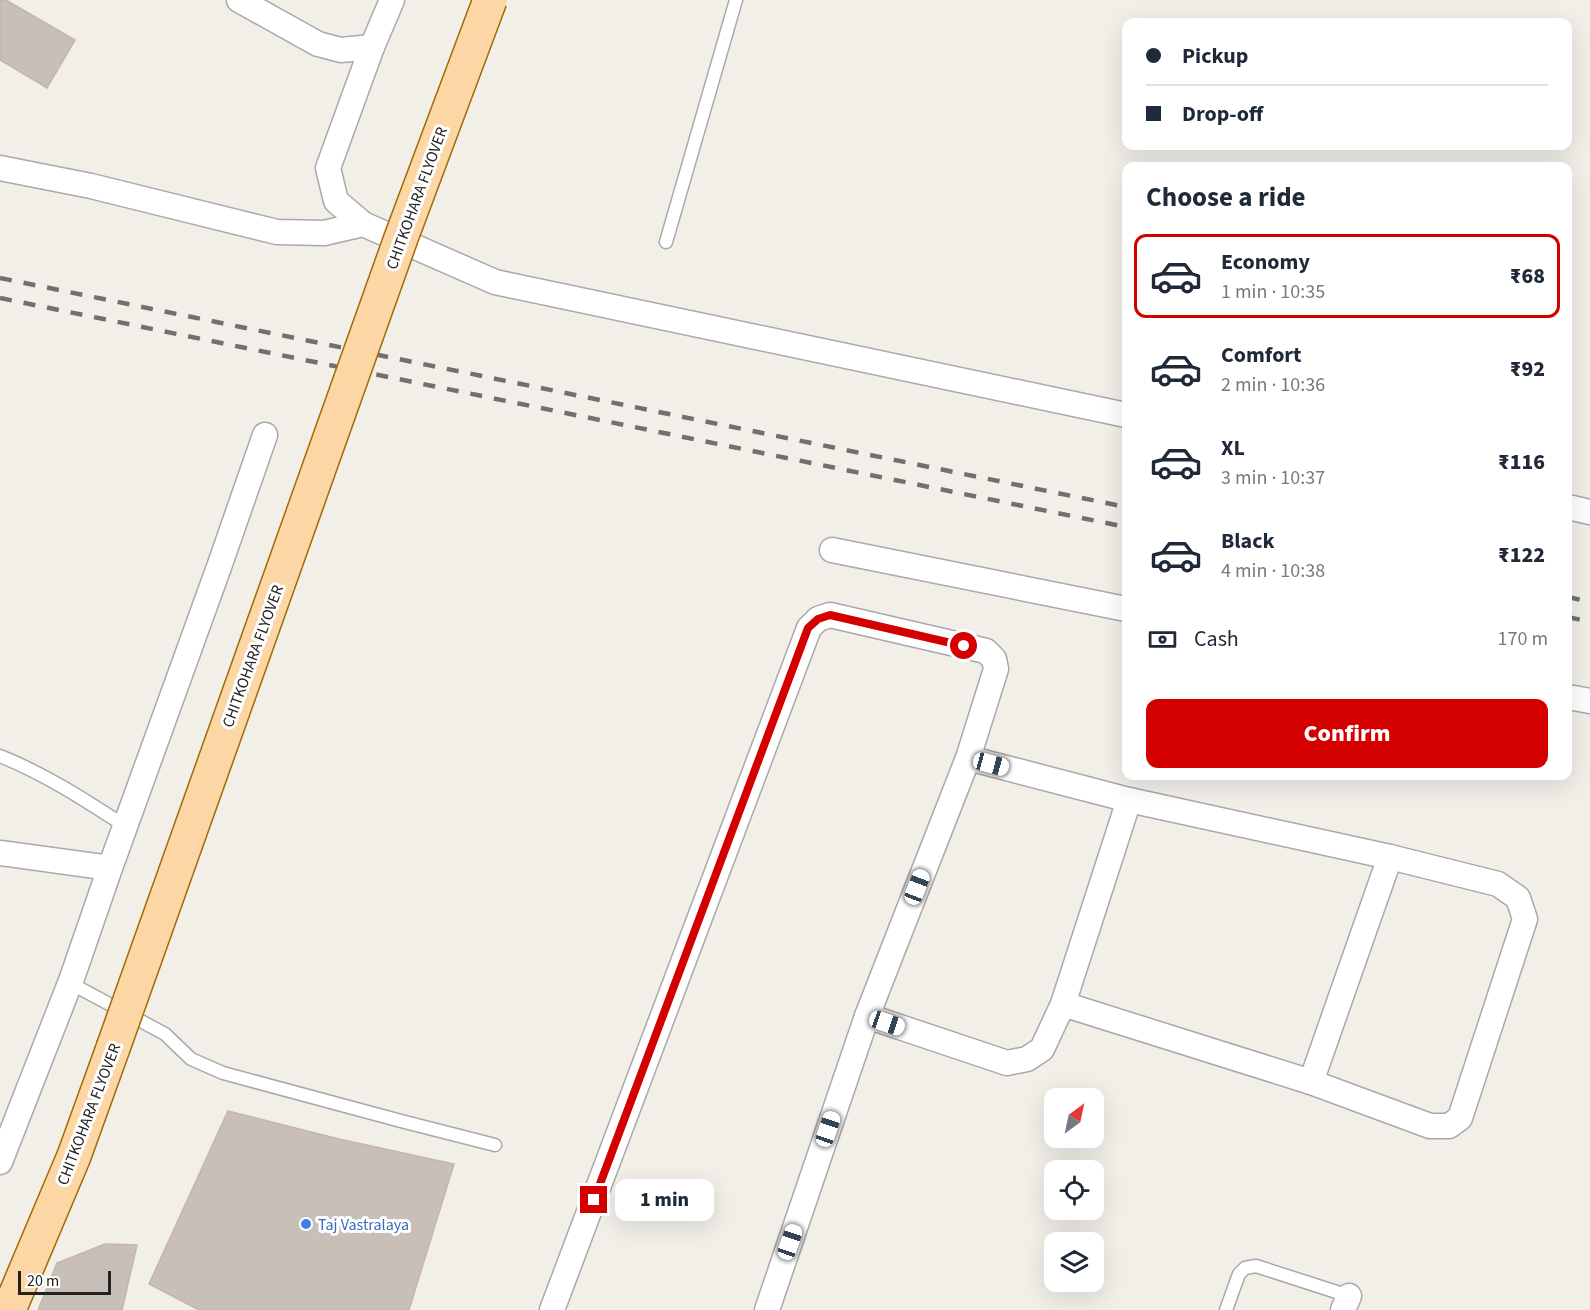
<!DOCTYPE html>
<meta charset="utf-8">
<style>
body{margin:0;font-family:"Source Sans 3",sans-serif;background:#f6f6f7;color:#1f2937;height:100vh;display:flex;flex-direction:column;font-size:22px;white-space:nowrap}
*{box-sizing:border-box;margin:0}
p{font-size:20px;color:#747a83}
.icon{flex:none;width:33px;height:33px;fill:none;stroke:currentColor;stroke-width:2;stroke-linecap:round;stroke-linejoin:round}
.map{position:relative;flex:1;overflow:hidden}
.drawer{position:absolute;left:1122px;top:162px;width:450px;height:618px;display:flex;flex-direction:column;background:#fff;border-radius:12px;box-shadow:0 6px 24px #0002}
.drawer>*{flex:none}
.guide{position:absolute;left:1122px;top:18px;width:450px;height:132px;border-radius:12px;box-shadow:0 6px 24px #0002;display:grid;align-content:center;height:132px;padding:0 24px;background:#fff}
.needle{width:39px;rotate:33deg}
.controls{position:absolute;left:1044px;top:1088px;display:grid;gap:12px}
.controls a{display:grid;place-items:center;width:60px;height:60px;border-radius:12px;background:#fff;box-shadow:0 6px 24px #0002;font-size:30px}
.scale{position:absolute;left:18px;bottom:15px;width:93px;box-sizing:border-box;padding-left:6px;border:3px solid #222;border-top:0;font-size:16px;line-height:21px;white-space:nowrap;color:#222;-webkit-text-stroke:4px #fff;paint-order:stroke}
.end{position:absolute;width:27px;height:27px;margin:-14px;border:8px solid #d40000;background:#fff;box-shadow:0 0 0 3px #fff}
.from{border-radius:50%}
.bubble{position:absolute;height:42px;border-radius:12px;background:#fff;box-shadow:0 6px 24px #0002;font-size:20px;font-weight:800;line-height:42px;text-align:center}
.car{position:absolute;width:18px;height:36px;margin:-18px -9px;border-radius:8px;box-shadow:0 0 4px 2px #0007;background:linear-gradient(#fff 24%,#345 0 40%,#fff 0 76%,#345 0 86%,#fff 0)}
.guide b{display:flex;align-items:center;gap:21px;height:57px;font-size:22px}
.guide b+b{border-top:2px solid #e0e1e3}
.guide i{width:15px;height:15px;background:#1f2937}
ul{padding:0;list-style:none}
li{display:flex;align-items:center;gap:18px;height:84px;margin:0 12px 9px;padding:0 12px;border:3px solid transparent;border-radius:12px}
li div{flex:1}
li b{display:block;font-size:22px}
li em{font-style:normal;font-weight:800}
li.selected{border-color:#d40000}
li>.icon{width:54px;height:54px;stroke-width:1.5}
h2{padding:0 24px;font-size:27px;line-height:72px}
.pay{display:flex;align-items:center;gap:15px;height:66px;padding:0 24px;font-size:22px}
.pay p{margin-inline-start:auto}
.cta{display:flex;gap:12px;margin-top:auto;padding:12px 24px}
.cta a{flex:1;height:69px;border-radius:12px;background:#d40000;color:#fff;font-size:24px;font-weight:800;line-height:69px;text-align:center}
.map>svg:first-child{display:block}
.building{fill:#c7bfb8;stroke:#c4b6ab;stroke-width:1.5}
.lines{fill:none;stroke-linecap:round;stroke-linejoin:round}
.service-casing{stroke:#a9a9a9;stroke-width:15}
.minor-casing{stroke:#a9a9a9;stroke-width:27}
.primary-casing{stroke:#a06b00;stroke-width:36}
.service{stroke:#fff;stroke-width:12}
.minor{stroke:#fff;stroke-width:24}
.primary{stroke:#fcd6a4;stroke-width:33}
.rail{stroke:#707070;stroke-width:4.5;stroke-dasharray:12 12;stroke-linecap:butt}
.primary-bridge-casing{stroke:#a06b00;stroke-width:36;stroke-linecap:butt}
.primary-bridge{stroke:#fcd6a4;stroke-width:33}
.route{stroke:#d40000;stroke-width:8}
.shop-dot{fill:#3f7fe0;stroke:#fff;stroke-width:2}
.labels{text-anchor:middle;stroke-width:6;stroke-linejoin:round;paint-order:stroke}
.street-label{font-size:16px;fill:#222;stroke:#fff}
.shop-label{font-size:16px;fill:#366cbe;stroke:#fff;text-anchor:start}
</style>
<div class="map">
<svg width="1590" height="1310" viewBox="0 0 1590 1310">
<rect width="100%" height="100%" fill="#f2efe9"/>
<g class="building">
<polygon points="0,0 6,0 75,40 47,88 0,60"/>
<polygon points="228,1111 339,1139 454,1164 409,1310 199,1310 149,1284"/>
<polygon points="105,1244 137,1245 122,1310 38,1310 57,1263"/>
</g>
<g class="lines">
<defs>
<g id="service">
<polyline points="666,242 736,0"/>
<path d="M0 756C45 774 85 800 125 826"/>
<polyline points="70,983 165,1034 191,1059 223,1073 401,1121 495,1145"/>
<polyline points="1226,1310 1239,1274 1245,1268 1256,1266 1349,1296"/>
</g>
<g id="minor">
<polyline points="239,0 318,44 341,50 372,47"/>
<polyline points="392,0 372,47 328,168 336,201 363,224 495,282 1126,415"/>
<polyline points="0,168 91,186 277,232 324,233 363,224"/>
<polyline points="1568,507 1590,512"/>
<polyline points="832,550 1126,609"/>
<polyline points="1568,697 1590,701"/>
<polyline points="968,758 1129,800 1390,857 1498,884 1518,898 1525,919 1460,1118 1449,1126 1430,1126 1311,1082 1063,1004"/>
<polyline points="0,853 110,868"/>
<polyline points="867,1016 1007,1063 1027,1059 1042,1049 1063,1004 1129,800"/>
<polyline points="1311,1082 1390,857"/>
<polyline points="0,1162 72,978 110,868 219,567 265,435"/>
<polyline points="552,1310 809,628 818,619 830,615 986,651 994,659 996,669 968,758 867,1016 767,1310"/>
<polyline points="1343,1310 1349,1296"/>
</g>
<polyline id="primary" points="9,1310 74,1156 113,1048"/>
</defs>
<use href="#service" class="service-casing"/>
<use href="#minor" class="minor-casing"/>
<use href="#primary" class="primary-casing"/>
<use href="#service" class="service"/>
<use href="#minor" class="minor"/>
<use href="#primary" class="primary"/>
<g class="rail">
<polyline points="0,278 1126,507"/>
<polyline points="0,298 1126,527"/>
<polyline points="1568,597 1590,602"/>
<polyline points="1568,617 1590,622"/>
</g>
<defs>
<polyline id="primary-bridge" points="113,1048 401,238 490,0"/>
</defs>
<use href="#primary-bridge" class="primary-bridge-casing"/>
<use href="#primary-bridge" class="primary-bridge"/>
</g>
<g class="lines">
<polyline class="route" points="594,1200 808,628 818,619 830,615 964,646"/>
</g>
<circle class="shop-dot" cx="306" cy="1224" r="6"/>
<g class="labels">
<g class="street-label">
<text transform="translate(416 198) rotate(-70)" y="6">CHITKOHARA FLYOVER</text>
<text transform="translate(252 656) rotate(-70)" y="6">CHITKOHARA FLYOVER</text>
<text transform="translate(88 1114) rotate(-69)" y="6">CHITKOHARA FLYOVER</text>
</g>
<g class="shop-label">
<text x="318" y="1230">Taj Vastralaya</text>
</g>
</g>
</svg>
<div class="controls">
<a><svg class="needle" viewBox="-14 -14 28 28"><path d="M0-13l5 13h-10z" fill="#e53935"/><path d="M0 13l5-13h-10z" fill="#747a83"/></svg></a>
<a><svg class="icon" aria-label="locate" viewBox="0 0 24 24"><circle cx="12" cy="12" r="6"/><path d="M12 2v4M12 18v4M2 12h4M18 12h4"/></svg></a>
<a><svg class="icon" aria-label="layers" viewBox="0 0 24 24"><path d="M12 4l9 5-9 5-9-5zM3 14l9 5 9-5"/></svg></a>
</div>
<div class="scale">20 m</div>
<i class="end from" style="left:964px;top:646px"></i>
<i class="end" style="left:594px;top:1200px"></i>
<div class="bubble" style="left:615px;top:1179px;width:99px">1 min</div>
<i class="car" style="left:991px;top:764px;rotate:105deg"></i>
<i class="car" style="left:917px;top:887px;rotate:21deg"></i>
<i class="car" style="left:887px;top:1023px;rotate:109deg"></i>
<i class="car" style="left:828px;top:1129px;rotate:19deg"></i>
<i class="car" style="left:790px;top:1242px;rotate:19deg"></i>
<div class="guide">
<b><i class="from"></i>Pickup</b>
<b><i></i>Drop-off</b>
</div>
<section class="drawer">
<h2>Choose a ride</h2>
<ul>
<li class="selected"><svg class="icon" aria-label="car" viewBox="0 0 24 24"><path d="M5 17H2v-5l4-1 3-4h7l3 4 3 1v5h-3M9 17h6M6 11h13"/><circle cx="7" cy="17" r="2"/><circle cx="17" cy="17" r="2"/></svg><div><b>Economy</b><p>1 min · 10:35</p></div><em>₹68</em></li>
<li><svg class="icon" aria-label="car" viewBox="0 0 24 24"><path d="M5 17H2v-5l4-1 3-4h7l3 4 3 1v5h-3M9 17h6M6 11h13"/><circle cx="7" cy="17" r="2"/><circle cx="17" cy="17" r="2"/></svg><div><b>Comfort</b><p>2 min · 10:36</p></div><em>₹92</em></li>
<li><svg class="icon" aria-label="car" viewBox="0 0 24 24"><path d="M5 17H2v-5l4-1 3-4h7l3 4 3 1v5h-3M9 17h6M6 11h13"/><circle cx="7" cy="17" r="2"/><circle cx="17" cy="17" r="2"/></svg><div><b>XL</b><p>3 min · 10:37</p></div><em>₹116</em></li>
<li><svg class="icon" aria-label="car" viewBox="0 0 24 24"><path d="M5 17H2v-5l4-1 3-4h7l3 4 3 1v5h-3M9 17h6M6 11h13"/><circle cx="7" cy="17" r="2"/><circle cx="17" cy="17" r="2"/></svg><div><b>Black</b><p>4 min · 10:38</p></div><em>₹122</em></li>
</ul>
<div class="pay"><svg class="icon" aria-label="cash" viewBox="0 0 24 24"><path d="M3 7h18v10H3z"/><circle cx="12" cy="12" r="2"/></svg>Cash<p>170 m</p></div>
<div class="cta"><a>Confirm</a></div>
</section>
</div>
